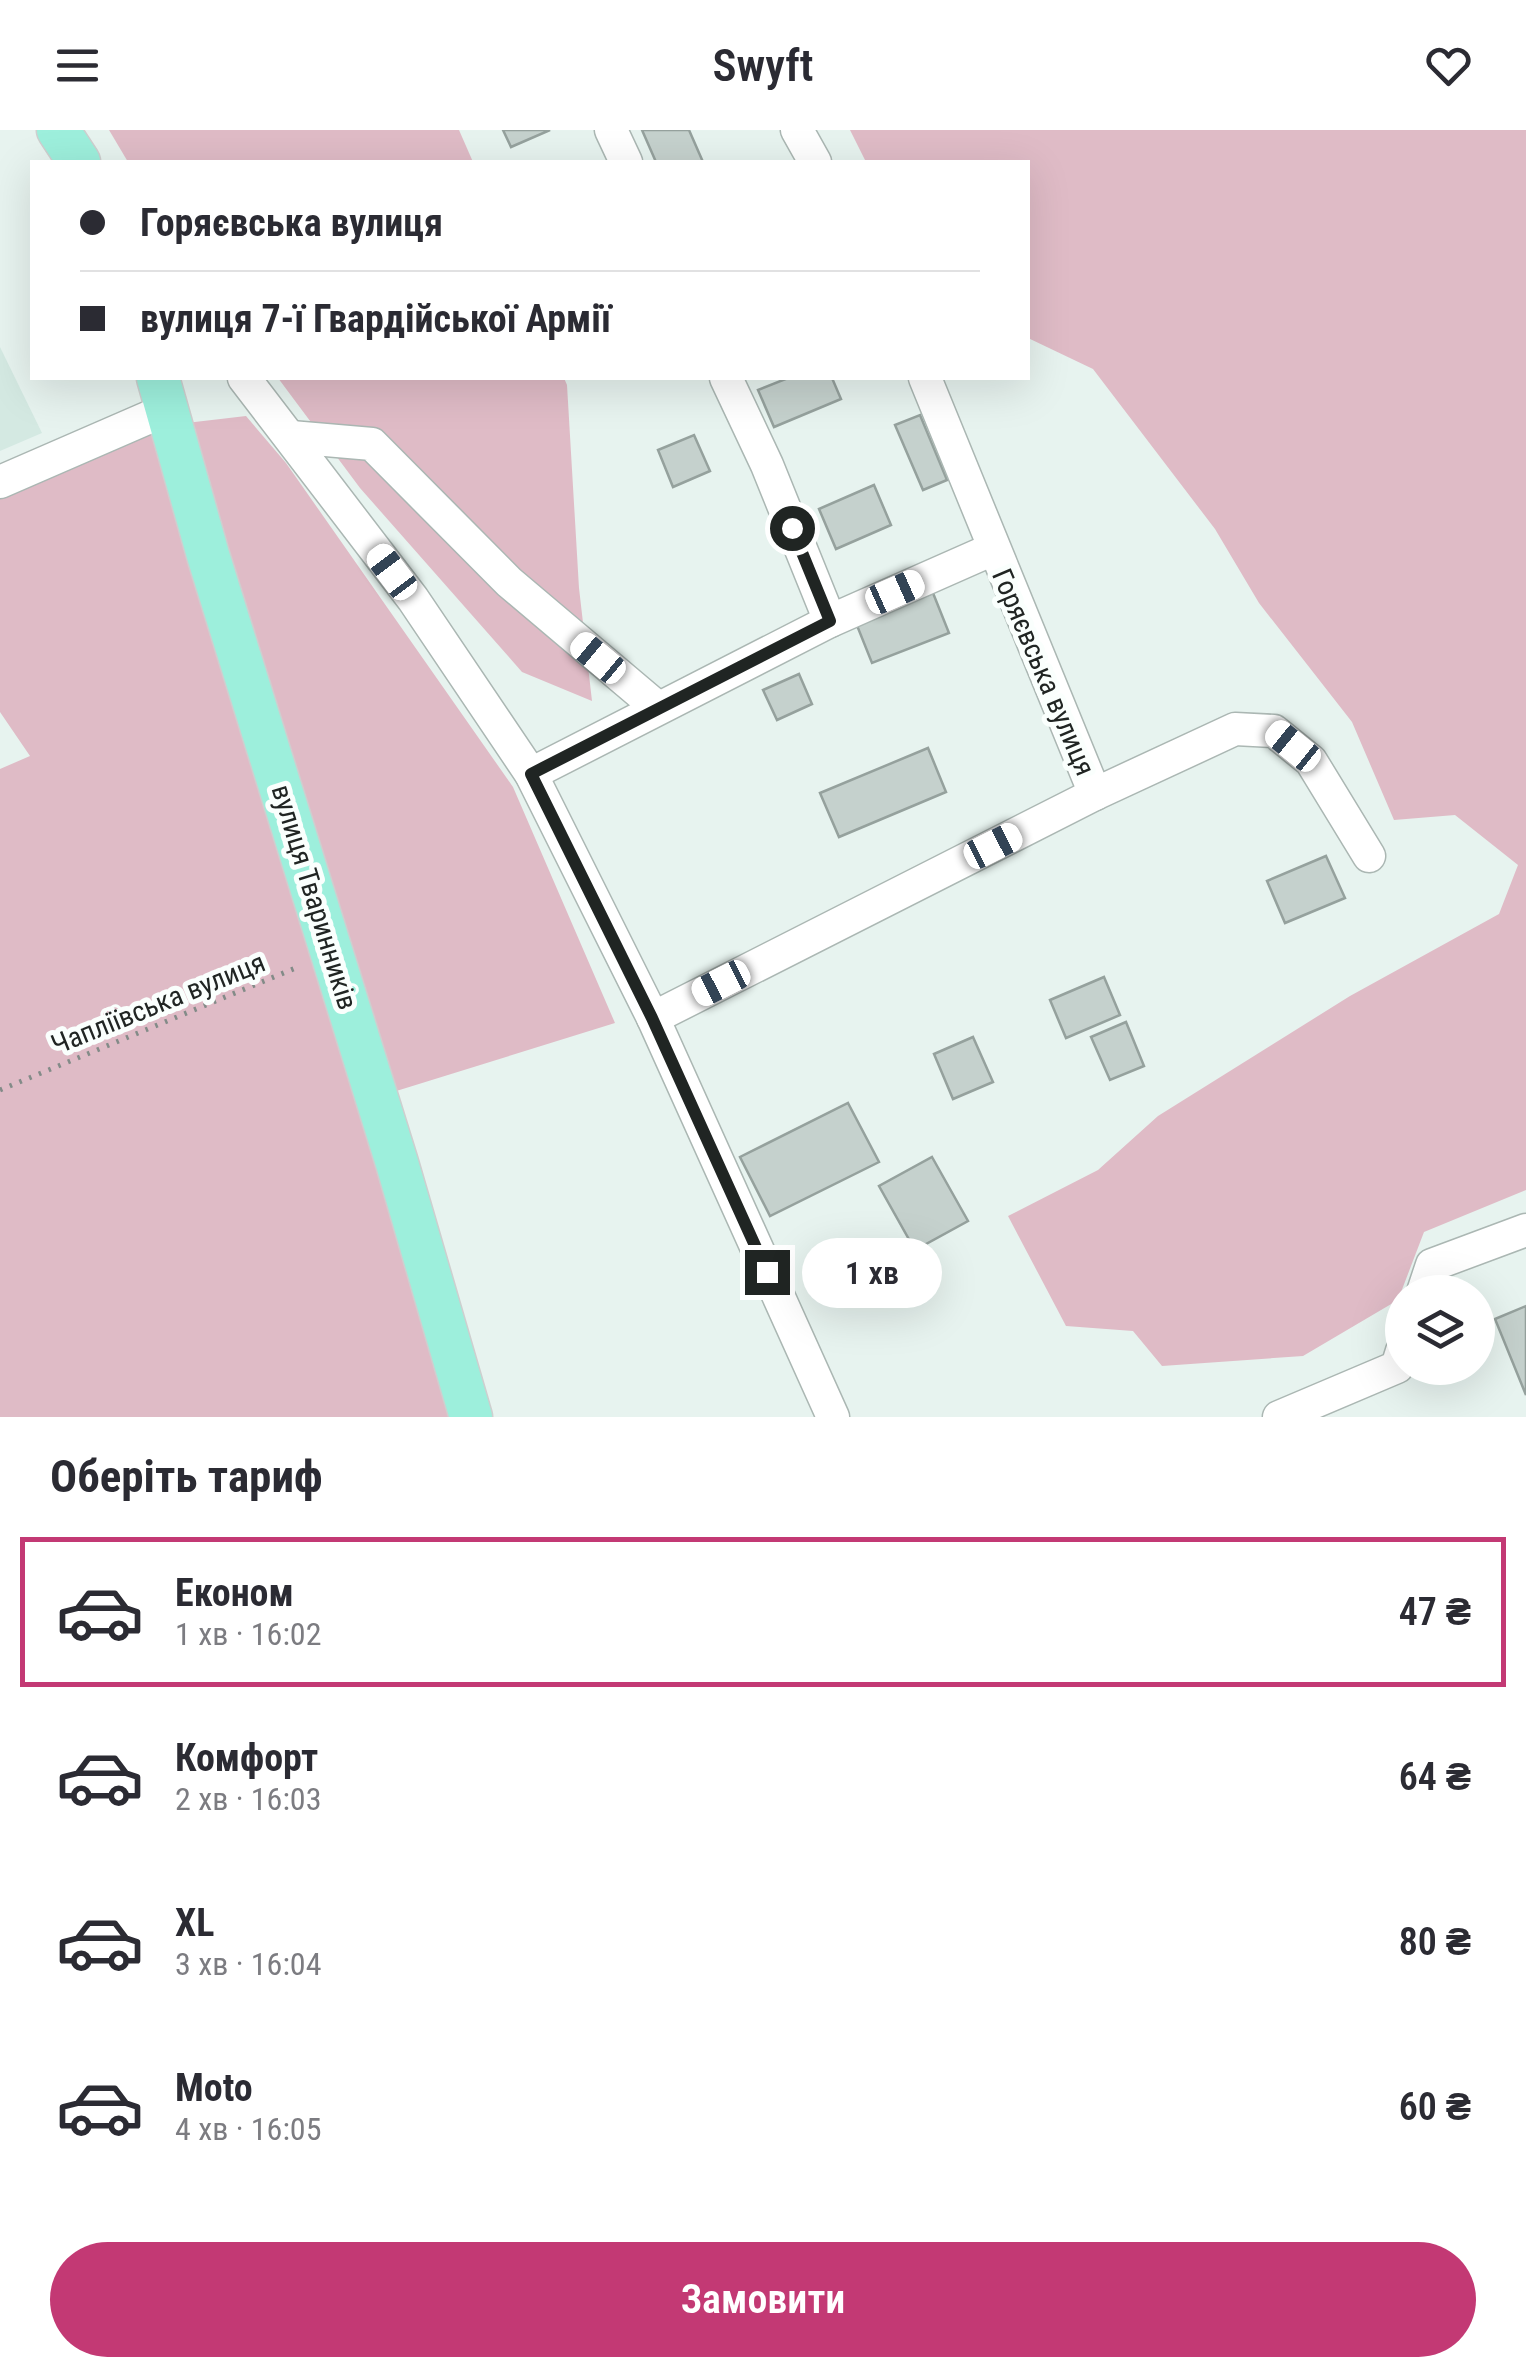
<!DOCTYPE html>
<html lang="uk">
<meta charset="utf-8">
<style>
body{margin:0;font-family:"Roboto Condensed",sans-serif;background:#f7f7f7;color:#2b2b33;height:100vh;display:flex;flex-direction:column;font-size:38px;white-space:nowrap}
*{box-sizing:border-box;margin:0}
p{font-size:32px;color:#7c7c81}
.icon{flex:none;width:55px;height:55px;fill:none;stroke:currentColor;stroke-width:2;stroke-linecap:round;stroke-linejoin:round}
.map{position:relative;height:1287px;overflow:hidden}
.sheet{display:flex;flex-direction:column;background:#fff;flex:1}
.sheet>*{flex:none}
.banner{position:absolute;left:30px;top:30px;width:1000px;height:220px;border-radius:0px;box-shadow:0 10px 40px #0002;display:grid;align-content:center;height:220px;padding:0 50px;background:#fff}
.controls{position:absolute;left:1385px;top:1145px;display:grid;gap:20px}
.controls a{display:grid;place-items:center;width:110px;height:110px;border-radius:50%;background:#fff;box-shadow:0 10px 40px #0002;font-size:50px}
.end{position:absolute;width:45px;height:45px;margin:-22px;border:12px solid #202523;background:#fff;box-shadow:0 0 0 5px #fff}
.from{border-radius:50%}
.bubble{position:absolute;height:70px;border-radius:35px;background:#fff;box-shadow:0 10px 40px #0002;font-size:32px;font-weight:600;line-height:70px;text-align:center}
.car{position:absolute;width:30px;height:60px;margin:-30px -15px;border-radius:12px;box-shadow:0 0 8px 2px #0007;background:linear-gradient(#fff 24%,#345 0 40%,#fff 0 76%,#345 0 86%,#fff 0)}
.banner b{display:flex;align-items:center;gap:35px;height:95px;font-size:38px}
.banner b+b{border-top:2px solid #e1e1e2}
.banner i{width:25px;height:25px;background:#2b2b33}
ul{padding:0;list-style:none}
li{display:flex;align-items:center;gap:30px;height:150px;margin:0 20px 15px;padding:0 30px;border:5px solid transparent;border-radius:0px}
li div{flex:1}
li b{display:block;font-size:38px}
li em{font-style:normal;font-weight:600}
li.selected{border-color:#c33974}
li>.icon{width:90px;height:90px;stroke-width:1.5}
h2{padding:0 50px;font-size:45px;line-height:120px}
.button{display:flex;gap:20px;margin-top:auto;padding:20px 50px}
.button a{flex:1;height:115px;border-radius:60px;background:#c33974;color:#fff;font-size:40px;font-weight:600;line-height:115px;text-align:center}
header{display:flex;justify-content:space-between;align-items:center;height:130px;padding:0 50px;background:#fff;font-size:45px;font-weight:600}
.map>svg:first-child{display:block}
.built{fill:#d4e9e2}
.green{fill:#dfbbc6}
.building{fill:#c5d1cd;stroke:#95a19d;stroke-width:2.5}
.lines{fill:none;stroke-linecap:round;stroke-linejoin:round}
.minor-casing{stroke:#abb7b3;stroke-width:35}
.major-casing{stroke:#cecfcf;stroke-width:45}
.path{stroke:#838b88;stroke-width:5;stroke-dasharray:2.5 8;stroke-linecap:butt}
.minor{stroke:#fff;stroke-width:32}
.major{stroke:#9defdc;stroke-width:42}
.route{stroke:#202523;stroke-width:12}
.labels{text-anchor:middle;stroke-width:10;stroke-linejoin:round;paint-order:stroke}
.street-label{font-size:28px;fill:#202523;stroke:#fafffd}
</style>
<header><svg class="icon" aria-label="menu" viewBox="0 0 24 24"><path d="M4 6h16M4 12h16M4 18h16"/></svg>Swyft<svg class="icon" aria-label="heart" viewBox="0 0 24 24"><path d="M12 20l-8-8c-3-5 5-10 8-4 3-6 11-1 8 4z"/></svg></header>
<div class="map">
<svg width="1526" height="1287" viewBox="0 0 1526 1287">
<rect width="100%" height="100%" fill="#e7f3ef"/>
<polygon class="built" points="0,217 42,303 0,321"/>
<g class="green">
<polygon points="109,0 459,0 473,32 128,32"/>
<polygon points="850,0 1526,0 1526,1060 1424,1102 1398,1170 1303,1226 1162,1236 1133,1201 1066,1196 1008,1086 1098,1040 1158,986 1350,866 1499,784 1518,735 1455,685 1394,690 1352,592 1259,473 1215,399 1093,239 1028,208 1028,32 866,32"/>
<polygon points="278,248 564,248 567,255 579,458 592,571 522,542 360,358"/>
<polygon points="246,286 286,333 513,657 615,893 377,967 471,1287 0,1287 0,639 30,626 0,582 0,352 118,301"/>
</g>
<g class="building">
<polygon points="503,0 550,0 511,17"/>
<polygon points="642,0 689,0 703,32 656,32"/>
<polygon points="788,248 832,248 841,269 774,297 758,260"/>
<polygon points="920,285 947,350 923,360 895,295"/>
<polygon points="694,305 710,341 673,357 658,320"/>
<polygon points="874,355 891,395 836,419 819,379"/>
<polygon points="933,463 949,503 872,533 856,493"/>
<polygon points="799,544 812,574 777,590 763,560"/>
<polygon points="928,618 946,662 839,707 820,663"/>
<polygon points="1326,726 1345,768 1285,793 1267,751"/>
<polygon points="1104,847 1120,885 1066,908 1050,870"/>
<polygon points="1126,892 1144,936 1110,950 1091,907"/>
<polygon points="973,907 993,952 953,969 934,924"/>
<polygon points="848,973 879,1032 770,1086 740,1027"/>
<polygon points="932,1027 968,1091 915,1120 879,1056"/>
<polygon points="1526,1176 1526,1265 1495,1189"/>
</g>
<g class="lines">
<defs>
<g id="minor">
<polyline points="611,0 626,32"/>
<polyline points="797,0 815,32"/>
<polyline points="244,248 413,469 531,644 653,888 833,1287"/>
<polyline points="726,248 767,335 830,491"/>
<polyline points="925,248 1095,664"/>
<polyline points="291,307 372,314 509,452 658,578"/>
<polyline points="0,352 168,279"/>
<polyline points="531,644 830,491 993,419"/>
<polyline points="653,888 1095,664 1235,599 1274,601 1311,631 1369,726"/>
<polyline points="1423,1162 1432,1135 1526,1100"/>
<polyline points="1279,1287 1397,1237 1402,1221"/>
</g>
<g id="major">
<polyline points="58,0 79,32"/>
<polyline points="158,248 208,425 397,1033 471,1287"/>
</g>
</defs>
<use href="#minor" class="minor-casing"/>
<use href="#major" class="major-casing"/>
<polyline class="path" points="0,960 298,837"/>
<use href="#minor" class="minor"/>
<use href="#major" class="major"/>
</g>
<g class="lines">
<polyline class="route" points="767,1142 652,888 531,644 830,491 792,398"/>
</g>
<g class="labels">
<g class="street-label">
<text transform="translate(1044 542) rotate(67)" y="10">Горяєвська вулиця</text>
<text transform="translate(315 767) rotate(73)" y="10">вулиця Тваринників</text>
<text transform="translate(158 873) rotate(-22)" y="10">Чапліївська вулиця</text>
</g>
</g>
</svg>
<div class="controls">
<a><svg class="icon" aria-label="layers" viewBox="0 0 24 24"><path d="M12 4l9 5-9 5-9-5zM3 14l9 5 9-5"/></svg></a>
</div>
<i class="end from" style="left:792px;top:398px"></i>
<i class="end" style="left:767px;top:1142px"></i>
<div class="bubble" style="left:802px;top:1108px;width:140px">1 хв</div>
<i class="car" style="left:392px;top:442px;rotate:323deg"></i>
<i class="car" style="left:895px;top:462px;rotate:66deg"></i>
<i class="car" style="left:598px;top:528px;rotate:310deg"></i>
<i class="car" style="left:1293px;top:616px;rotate:309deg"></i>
<i class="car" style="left:993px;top:716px;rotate:63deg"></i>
<i class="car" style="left:721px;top:853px;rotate:243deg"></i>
<div class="banner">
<b><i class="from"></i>Горяєвська вулиця</b>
<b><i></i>вулиця 7-ї Гвардійської Армії</b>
</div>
</div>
<section class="sheet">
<h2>Оберіть тариф</h2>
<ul>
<li class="selected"><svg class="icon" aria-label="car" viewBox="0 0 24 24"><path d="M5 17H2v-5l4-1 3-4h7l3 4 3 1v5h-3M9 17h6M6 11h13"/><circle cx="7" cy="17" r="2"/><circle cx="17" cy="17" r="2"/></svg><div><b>Економ</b><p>1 хв · 16:02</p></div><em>47 ₴</em></li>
<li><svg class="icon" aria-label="car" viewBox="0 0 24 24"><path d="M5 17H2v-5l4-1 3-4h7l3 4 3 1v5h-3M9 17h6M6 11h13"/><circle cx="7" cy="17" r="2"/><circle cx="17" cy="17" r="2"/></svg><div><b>Комфорт</b><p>2 хв · 16:03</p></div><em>64 ₴</em></li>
<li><svg class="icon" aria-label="car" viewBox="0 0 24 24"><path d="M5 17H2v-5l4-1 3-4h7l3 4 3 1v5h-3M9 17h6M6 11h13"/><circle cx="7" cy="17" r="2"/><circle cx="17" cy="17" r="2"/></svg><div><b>XL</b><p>3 хв · 16:04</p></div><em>80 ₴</em></li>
<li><svg class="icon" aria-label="car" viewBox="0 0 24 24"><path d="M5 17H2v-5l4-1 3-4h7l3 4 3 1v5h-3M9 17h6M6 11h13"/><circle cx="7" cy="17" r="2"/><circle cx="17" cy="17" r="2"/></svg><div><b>Moto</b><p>4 хв · 16:05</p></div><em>60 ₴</em></li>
</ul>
<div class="button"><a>Замовити</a></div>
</section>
